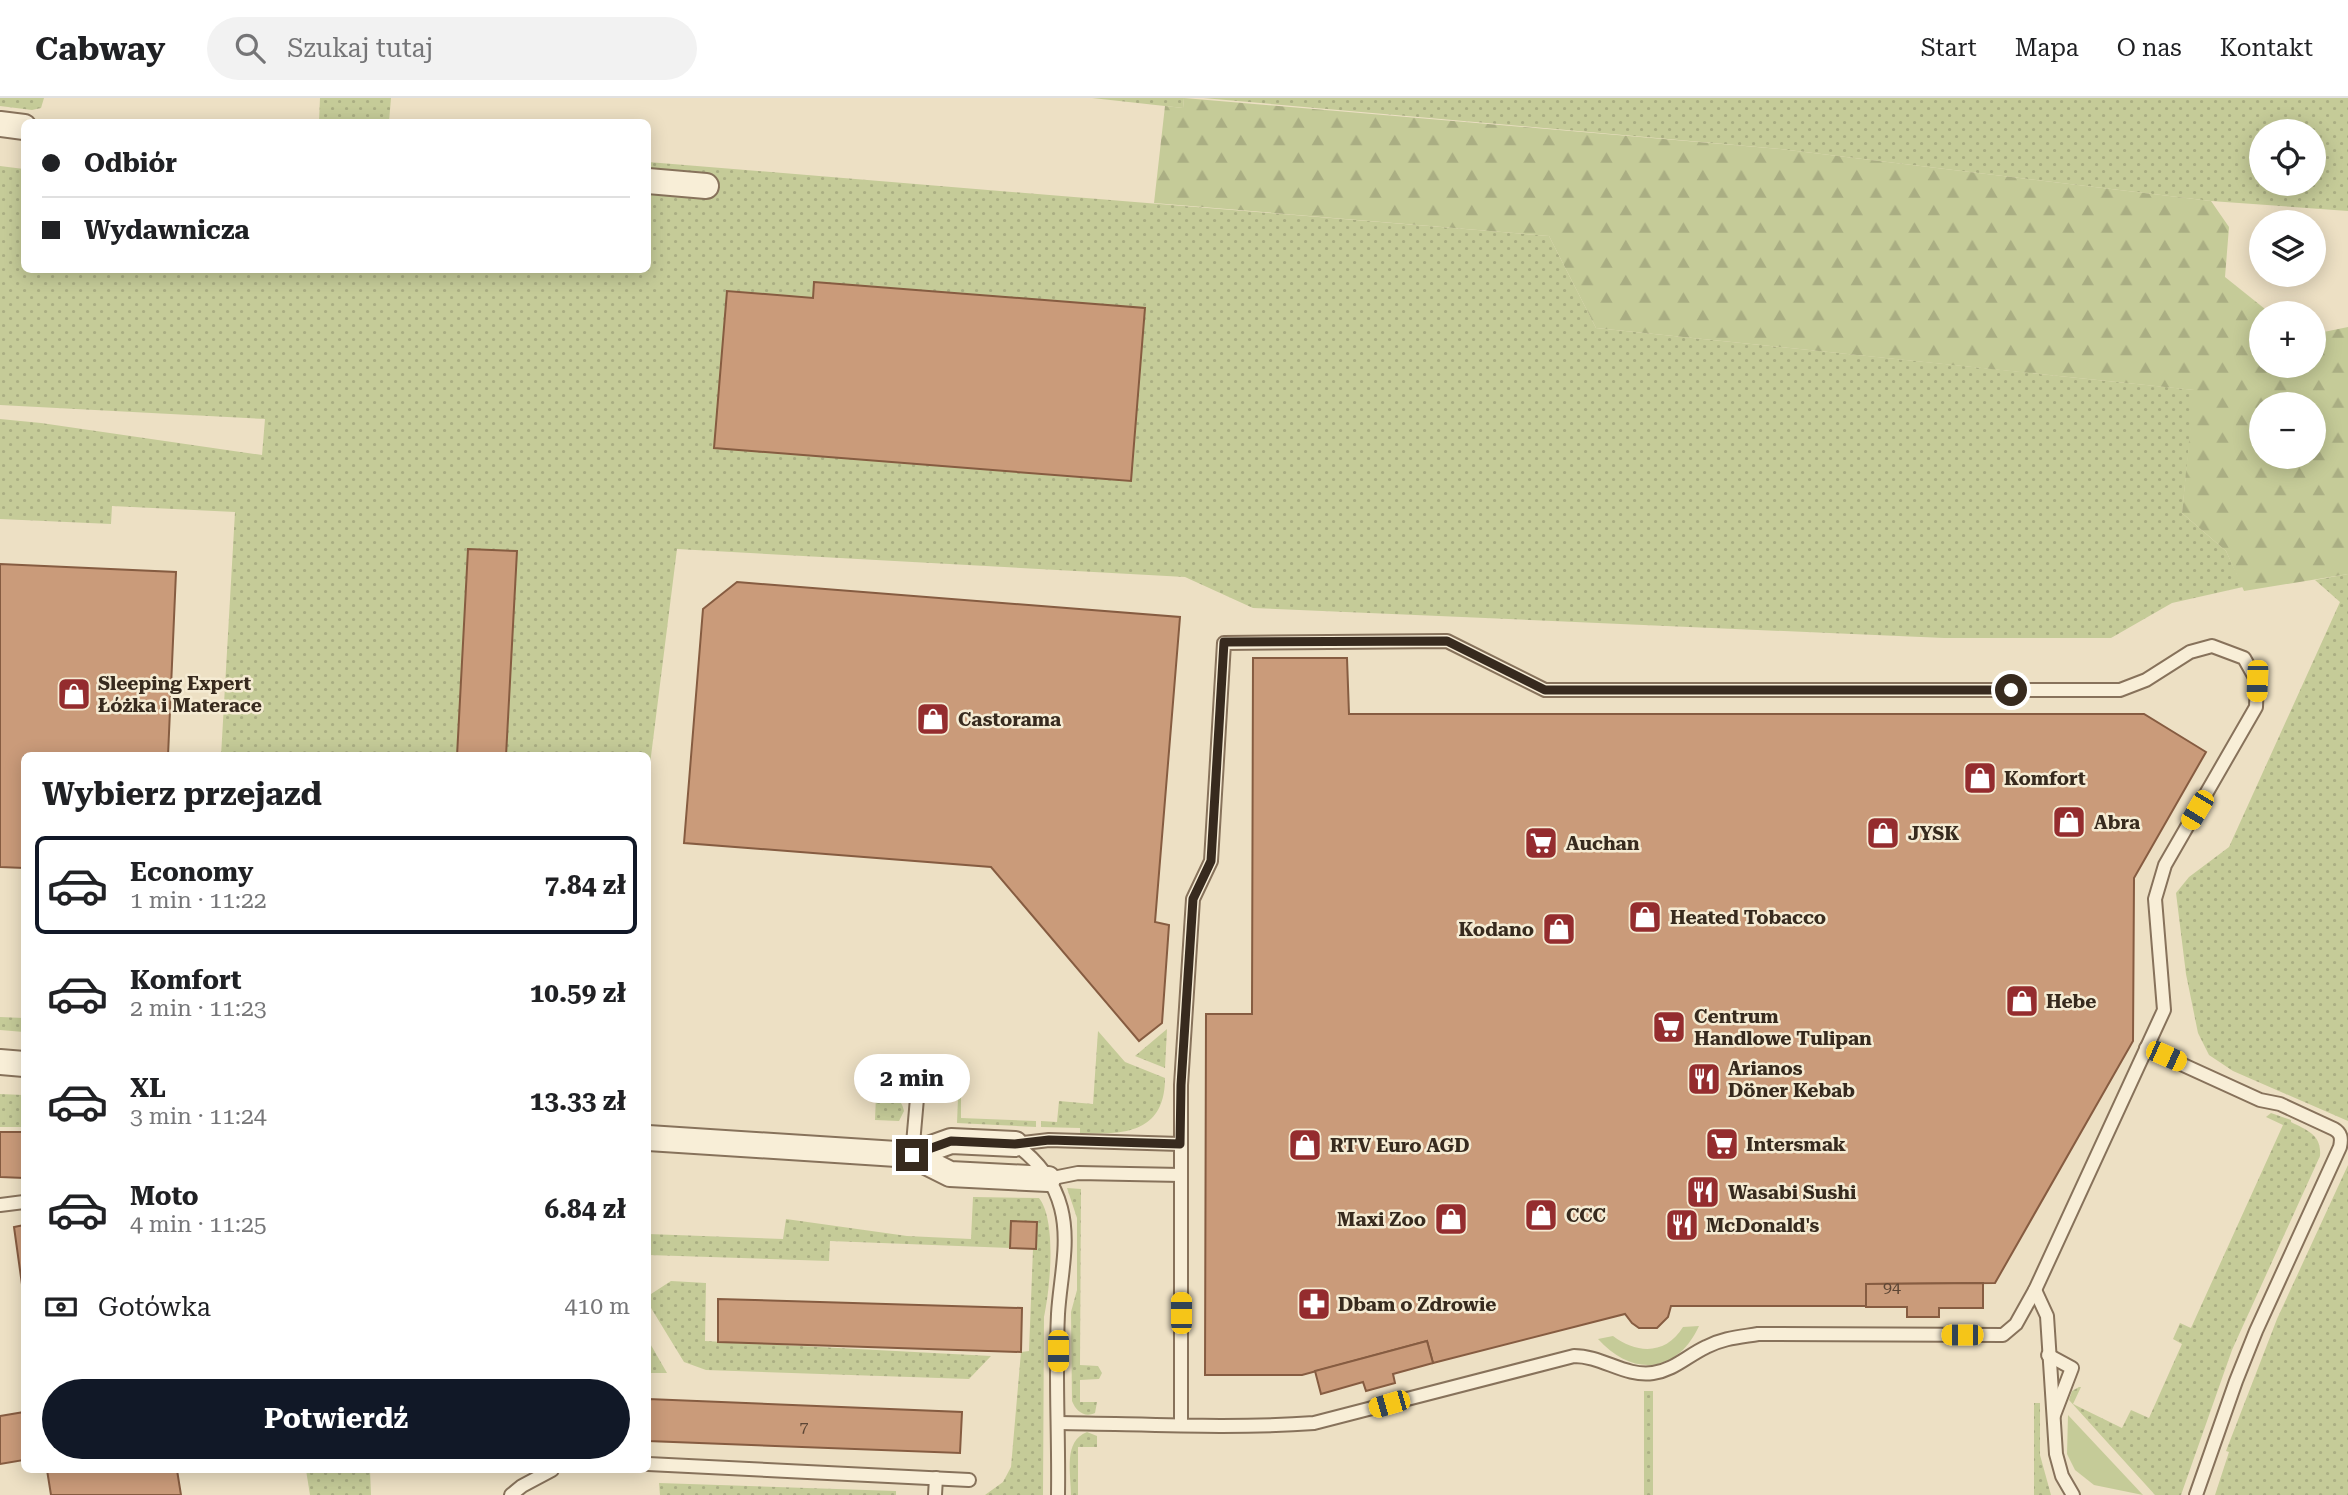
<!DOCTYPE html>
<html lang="pl">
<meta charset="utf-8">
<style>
body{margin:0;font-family:"Roboto Serif",serif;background:#f2f2f2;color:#202124;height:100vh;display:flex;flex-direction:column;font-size:26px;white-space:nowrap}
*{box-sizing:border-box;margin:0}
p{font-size:23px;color:#757577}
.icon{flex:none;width:38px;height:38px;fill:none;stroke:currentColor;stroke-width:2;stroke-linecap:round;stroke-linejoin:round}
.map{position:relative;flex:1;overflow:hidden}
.side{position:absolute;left:21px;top:654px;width:630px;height:721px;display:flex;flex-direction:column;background:#fff;border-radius:10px;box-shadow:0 4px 18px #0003}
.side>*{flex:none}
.top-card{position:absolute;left:21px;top:21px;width:630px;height:154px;border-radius:10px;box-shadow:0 4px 18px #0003;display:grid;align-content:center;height:154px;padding:0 21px;background:#fff}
.buttons{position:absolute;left:2249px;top:21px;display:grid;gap:14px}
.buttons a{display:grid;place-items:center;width:77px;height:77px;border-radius:50%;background:#fff;box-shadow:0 4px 18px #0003;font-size:35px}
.end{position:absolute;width:32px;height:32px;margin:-16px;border:9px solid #372a1e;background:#fff;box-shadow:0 0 0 4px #fff}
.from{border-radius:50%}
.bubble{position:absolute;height:49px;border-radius:24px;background:#fff;box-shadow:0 4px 18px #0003;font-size:23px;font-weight:700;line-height:49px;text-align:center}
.car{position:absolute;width:21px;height:42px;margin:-21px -10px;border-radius:9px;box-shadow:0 0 5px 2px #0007;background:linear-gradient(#f5c518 24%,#345 0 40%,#f5c518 0 76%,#345 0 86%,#f5c518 0)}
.top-card b{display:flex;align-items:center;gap:24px;height:66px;font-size:26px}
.top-card b+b{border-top:2px solid #e0e0e0}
.top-card i{width:18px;height:18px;background:#202124}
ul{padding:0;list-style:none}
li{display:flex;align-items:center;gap:21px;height:98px;margin:0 14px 10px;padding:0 7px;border:4px solid transparent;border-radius:10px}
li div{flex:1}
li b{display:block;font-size:26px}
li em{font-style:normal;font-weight:700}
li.current{border-color:#111827}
li>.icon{width:63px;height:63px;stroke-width:1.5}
h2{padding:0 21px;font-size:32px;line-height:84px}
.pay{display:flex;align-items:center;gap:18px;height:77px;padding:0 21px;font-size:26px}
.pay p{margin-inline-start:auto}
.cta{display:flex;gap:14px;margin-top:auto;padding:14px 21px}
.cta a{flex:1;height:80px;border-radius:42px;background:#111827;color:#fff;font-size:28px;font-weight:700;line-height:80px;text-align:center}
header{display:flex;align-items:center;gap:42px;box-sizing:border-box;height:98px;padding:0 35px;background:#fff;border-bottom:2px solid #e0e0e0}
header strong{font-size:33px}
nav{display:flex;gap:38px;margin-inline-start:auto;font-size:24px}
.search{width:490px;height:63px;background:#f2f2f2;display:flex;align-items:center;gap:18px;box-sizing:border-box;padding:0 24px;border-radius:38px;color:#757577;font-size:26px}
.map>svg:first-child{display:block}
.grass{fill:url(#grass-dots);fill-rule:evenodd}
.forest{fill:url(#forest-firs);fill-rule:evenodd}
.garden{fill:#c5cb98}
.building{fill:#ca9b7a;stroke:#865c41;stroke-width:2}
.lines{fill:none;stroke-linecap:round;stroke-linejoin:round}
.lane-casing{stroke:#87725b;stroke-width:16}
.street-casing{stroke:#87725b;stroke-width:28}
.lane{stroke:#f8eed7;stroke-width:12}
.street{stroke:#f8eed7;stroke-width:24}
.route{stroke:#372a1e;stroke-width:9}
.labels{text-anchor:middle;stroke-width:5;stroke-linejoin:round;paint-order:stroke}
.number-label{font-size:16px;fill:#5c4635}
.poi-label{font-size:19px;font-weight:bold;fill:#372a1e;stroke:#f5ebd3;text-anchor:start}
</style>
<header>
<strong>Cabway</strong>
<div class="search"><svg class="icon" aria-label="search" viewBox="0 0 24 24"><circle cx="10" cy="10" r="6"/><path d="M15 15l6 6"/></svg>Szukaj tutaj</div>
<nav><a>Start</a><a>Mapa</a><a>O nas</a><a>Kontakt</a></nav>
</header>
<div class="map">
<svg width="2348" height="1397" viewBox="0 0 2348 1397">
<defs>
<pattern id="grass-dots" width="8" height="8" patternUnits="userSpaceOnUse" patternTransform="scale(1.75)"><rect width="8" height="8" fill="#c5cb98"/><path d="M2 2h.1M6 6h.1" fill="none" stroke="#aaae83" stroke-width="1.8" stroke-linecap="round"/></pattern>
<pattern id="forest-firs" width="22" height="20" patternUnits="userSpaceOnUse" patternTransform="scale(1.75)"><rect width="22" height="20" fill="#c5cb98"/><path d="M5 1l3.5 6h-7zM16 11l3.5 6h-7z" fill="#aaae83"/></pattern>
</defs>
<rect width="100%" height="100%" fill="#ede0c4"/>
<g class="grass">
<polygon points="0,0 44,0 41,10 32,12 0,8"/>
<polygon points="320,0 391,0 389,24 319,24"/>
<polygon points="1092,0 1184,0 1183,10"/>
<path d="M1203 0H2348V113L2211 103 1780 51ZM2261 33H2314V86H2261Z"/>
<polygon points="648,64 1549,138 1596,230 2195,292 2182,415 2226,453 2243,489 2172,505 2111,540 1944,540 1253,510 1185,479 677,451 648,682 648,658 221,658 235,414 112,408 111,426 0,421 0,321 41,325 262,357 265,321 0,307 0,68 24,71 24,172 648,172"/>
<polygon points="2348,476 2348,1023 2233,973 2209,957 2198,935 2186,876 2176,795 2189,779 2229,749 2340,504 2315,482"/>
<polygon points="0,919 24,920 24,934 0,932"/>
<polygon points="1167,931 1165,970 1135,958"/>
<path d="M1098 933 1125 964 1165 980C1165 1035 1124 1037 1080 1035V1030L1041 1029V1023L1057 1024 1059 1003 1093 1006Z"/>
<polygon points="0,996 24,997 24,1029 0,1029"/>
<path d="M876 997C890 998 901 997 904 1013L899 1023 875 1022Z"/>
<polygon points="958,1000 961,1000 961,1020 1036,1023 1036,1029 957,1025"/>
<path d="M2271 1015 2291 1022V1024C2307 1032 2322 1037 2320 1058L2232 1252 2181 1397H2155L2069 1302 2072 1293 2079 1289H2081L2073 1306 2122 1330 2131 1312 2149 1320 2182 1246 2173 1241 2180 1225 2191 1230 2283 1027 2266 1019Z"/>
<polygon points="2348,1067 2348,1397 2215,1397 2229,1354 2226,1353 2277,1221"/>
<path d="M1067 1090 1081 1091 1080 1267 1098 1268 1102 1275 1099 1281 1080 1282V1304H1097L1095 1315C1084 1320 1076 1313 1072 1303L1071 1214 1077 1192V1120Z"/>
<path d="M973 1099 1039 1100C1057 1123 1050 1191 1044 1219L1043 1397H985L1003 1384 1011 1369 1021 1254 1029 1253 1033 1151 1036 1150 1037 1124 1011 1123 1010 1150 830 1143 829 1163 648 1157V1136L783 1141 786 1121 907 1138 971 1141Z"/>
<polygon points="671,1183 706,1185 705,1243 991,1258 969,1281 706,1272 684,1264 648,1205 651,1196"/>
<polygon points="648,1242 667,1275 648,1275"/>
<rect x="1644" y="1293" width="9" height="104"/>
<polygon points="2034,1305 2040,1305 2040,1357 2051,1397 2034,1397"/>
<path d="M1087 1334 1097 1338V1349H1078V1397H1071C1071 1375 1063 1343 1087 1334Z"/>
<polygon points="306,1372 370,1372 371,1397 310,1397"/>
<polygon points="659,1385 896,1393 896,1397 660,1397"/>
</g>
<path class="forest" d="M1184 0 1780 51 2211 103 2229 129 2225 179 2270 215H2261V268H2314V236L2348 229V476L2244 493 2226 453 2182 415 2194 292 1596 230 1549 138 1154 105 1165 8 1183 10ZM2261 306H2314V359H2261Z"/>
<g class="garden">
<path d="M1699 1228C1677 1276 1632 1279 1598 1241L1613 1238C1637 1256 1666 1257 1683 1229Z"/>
<polygon points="2068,1317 2143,1397 2094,1387 2075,1372 2067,1356"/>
</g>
<g class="building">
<polygon points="814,184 1145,210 1131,383 714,350 727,193 813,200"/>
<polygon points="468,451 517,453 506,658 457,658"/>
<polygon points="0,466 176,474 168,658 24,658 24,770 0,769"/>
<polygon points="737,484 1180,519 1155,824 1169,827 1162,925 1139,943 991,769 684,745 703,511"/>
<polygon points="1253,560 1347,560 1349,616 2144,616 2206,654 2134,780 2133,943 1995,1185 1866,1186 1866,1208 1671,1208 1668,1219 1657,1230 1639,1230 1632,1225 1625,1216 1433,1265 1427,1243 1302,1277 1205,1277 1206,916 1252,916"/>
<polygon points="0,1034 24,1034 24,1080 0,1079"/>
<polygon points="1011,1123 1037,1124 1036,1151 1010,1150"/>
<polygon points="24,1127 24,1201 14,1129"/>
<polygon points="1983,1185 1983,1210 1939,1210 1939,1219 1907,1219 1907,1209 1866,1209 1866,1186"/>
<polygon points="718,1201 1022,1210 1021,1254 718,1244"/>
<polygon points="1427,1243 1433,1265 1393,1276 1395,1285 1366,1293 1363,1284 1321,1296 1315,1273"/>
<polygon points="648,1301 962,1314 960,1355 648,1343"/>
<polygon points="24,1314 24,1362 0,1366 0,1318"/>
<polygon points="47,1372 177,1372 181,1397 51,1397"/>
</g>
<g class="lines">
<defs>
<g id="lane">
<path d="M2146 950 2260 1002 2280 1006 2334 1031C2341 1035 2342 1040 2340 1049L2256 1233 2236 1283 2196 1397"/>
<path d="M1015 1046C1037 1062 1054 1083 1061 1110 1070 1145 1060 1181 1058 1216 1055 1276 1059 1337 1058 1397"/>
<polyline points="1015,1046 1049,1042 1180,1046"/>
<polyline points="912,1057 918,989"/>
<polyline points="1048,1081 1078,1075 1181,1077"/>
<polyline points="0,1107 24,1104"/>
<polyline points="2035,1192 2047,1218 2056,1356 2062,1378 2073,1397"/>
<polyline points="2048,1257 2072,1270 2054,1317"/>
<path d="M1059 1325C1143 1326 1230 1331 1314 1325L1574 1258C1602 1258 1625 1279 1653 1275 1674 1272 1687 1258 1706 1249 1723 1240 1740 1239 1758 1236L2003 1237 2016 1226 2035 1192 2164 912 2155 801 2165 767 2256 609 2257 583 2244 560 2212 548 2190 554 2146 582 2120 592H1545L1447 543 1224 545 1211 763 1193 801 1181 987V1326"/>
<polyline points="648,1366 969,1382"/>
<polyline points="511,1397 522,1388 552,1372"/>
<polyline points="935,1397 936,1380"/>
</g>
<g id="street">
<polyline points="0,26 24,29"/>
<polyline points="648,83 706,88"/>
<polyline points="0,964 24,966"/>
<polyline points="648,1040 912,1057 950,1076 1048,1081"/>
<polyline points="912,1057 951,1043 1015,1046"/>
</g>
</defs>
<use href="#lane" class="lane-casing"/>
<use href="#street" class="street-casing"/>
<use href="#lane" class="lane"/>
<use href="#street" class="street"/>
</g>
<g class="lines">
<polyline class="route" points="912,1057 951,1043 1015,1046 1049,1042 1180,1046 1181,987 1193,801 1211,763 1224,544 1447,543 1545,592 2011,592"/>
</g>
<defs>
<symbol id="shop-square" viewBox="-11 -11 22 22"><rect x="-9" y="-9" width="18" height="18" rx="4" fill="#942c2e" stroke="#f5ebd3"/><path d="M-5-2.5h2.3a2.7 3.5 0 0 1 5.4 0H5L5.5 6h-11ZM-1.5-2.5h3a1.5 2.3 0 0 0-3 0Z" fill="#fff"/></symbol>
<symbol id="supermarket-square" viewBox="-11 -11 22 22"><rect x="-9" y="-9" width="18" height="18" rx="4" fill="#942c2e" stroke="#f5ebd3"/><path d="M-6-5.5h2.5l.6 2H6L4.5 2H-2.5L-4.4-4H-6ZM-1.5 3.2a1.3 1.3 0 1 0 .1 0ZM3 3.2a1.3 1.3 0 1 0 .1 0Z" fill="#fff"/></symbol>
<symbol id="restaurant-square" viewBox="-11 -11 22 22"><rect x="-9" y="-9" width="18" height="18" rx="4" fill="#942c2e" stroke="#f5ebd3"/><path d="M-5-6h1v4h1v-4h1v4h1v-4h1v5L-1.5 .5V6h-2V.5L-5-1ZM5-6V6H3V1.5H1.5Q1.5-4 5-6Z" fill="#fff"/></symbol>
<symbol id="pharmacy-square" viewBox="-11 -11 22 22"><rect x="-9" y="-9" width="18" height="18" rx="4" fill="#942c2e" stroke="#f5ebd3"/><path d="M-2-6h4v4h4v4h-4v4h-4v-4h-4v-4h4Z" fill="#fff"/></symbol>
</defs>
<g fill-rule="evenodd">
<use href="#shop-square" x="55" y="577" width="38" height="38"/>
<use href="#shop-square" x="914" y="602" width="38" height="38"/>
<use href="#shop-square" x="1961" y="661" width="38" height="38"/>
<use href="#shop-square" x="2050" y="705" width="38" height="38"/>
<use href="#shop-square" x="1864" y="716" width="38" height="38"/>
<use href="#supermarket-square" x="1522" y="726" width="38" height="38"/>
<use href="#shop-square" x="1626" y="800" width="38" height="38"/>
<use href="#shop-square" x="1540" y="812" width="38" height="38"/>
<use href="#shop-square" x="2003" y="884" width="38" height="38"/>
<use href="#supermarket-square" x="1650" y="910" width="38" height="38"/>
<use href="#restaurant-square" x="1685" y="962" width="38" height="38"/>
<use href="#supermarket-square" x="1703" y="1027" width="38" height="38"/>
<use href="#shop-square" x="1286" y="1028" width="38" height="38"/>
<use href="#restaurant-square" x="1684" y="1075" width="38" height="38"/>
<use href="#shop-square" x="1522" y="1098" width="38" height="38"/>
<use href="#shop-square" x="1432" y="1102" width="38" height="38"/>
<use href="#restaurant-square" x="1663" y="1108" width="38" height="38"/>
<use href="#pharmacy-square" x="1295" y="1187" width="38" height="38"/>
</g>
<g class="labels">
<g class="number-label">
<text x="1892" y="1195">94</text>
<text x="804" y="1334">7</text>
</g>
<g class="poi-label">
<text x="98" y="592">Sleeping Expert<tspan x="98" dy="22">Łóżka i Materace</tspan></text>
<text x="958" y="628">Castorama</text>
<text x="2004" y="687">Komfort</text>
<text x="2094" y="731">Abra</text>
<text x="1908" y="742">JYSK</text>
<text x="1566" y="752">Auchan</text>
<text x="1670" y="826">Heated Tobacco</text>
<text x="1534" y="838" text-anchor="end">Kodano</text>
<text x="2046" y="910">Hebe</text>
<text x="1694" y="925">Centrum<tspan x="1694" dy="22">Handlowe Tulipan</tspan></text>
<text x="1728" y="977">Arianos<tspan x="1728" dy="22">Döner Kebab</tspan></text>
<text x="1746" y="1053">Intersmak</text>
<text x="1330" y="1054">RTV Euro AGD</text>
<text x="1728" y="1101">Wasabi Sushi</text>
<text x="1566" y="1124">CCC</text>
<text x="1426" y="1128" text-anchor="end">Maxi Zoo</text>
<text x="1706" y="1134">McDonald's</text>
<text x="1338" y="1213">Dbam o Zdrowie</text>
</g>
</g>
</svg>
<div class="buttons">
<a><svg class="icon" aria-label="locate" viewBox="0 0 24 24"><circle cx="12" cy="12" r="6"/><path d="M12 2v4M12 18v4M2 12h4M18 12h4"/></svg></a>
<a><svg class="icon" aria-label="layers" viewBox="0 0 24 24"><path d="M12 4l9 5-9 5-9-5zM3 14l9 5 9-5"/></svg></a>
<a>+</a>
<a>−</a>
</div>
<i class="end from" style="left:2011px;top:592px"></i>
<i class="end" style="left:912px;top:1057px"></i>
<div class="bubble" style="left:854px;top:956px;width:116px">2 min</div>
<i class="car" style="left:2257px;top:583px;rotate:182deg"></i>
<i class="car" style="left:2197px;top:712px;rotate:211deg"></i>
<i class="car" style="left:2166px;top:958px;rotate:114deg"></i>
<i class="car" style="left:1181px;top:1215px;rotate:0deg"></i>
<i class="car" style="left:1962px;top:1237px;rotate:270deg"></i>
<i class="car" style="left:1058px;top:1253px;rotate:180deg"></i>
<i class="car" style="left:1389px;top:1306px;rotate:254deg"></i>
<div class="top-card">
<b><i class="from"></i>Odbiór</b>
<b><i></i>Wydawnicza</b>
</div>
<section class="side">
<h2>Wybierz przejazd</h2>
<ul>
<li class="current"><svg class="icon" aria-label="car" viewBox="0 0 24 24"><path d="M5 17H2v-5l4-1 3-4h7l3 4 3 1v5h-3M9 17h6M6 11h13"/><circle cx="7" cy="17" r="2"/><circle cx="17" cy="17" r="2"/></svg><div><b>Economy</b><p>1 min · 11:22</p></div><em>7.84 zł</em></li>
<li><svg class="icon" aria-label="car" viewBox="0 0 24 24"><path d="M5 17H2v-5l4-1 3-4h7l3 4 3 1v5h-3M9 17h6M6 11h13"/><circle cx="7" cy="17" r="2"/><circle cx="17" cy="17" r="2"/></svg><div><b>Komfort</b><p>2 min · 11:23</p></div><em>10.59 zł</em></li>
<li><svg class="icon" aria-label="car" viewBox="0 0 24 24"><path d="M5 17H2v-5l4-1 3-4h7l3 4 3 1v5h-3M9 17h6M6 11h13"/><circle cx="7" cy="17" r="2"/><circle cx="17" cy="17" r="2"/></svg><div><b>XL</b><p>3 min · 11:24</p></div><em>13.33 zł</em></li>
<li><svg class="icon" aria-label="car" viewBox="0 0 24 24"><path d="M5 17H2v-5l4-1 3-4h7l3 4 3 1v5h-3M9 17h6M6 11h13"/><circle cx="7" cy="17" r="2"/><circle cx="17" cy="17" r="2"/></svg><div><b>Moto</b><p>4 min · 11:25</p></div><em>6.84 zł</em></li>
</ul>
<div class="pay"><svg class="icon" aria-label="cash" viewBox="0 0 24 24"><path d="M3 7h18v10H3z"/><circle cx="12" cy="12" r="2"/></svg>Gotówka<p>410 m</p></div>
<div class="cta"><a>Potwierdź</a></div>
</section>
</div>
